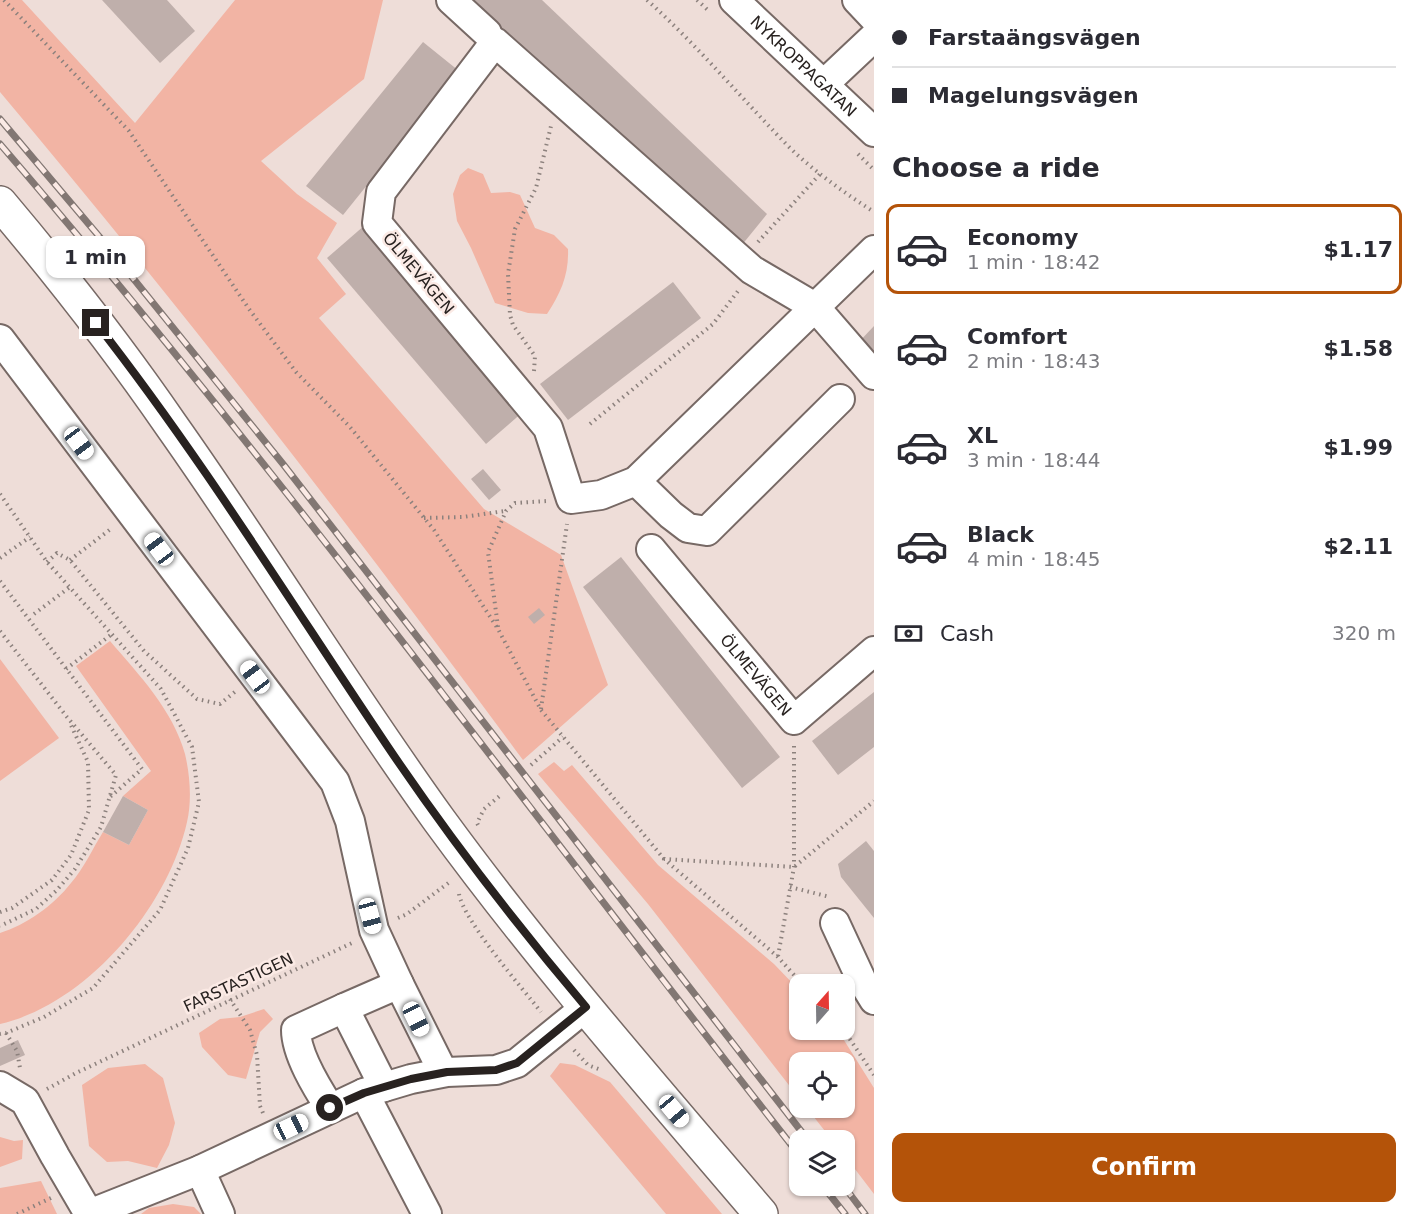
<!DOCTYPE html>
<meta charset="utf-8">
<style>
body{margin:0;font-family:"DejaVu Sans",sans-serif;background:#f7f7f7;color:#2b2b33;height:100vh;display:flex;flex-direction:column;font-size:22px;white-space:nowrap}
*{box-sizing:border-box;margin:0}
p{font-size:20px;color:#7c7c81}
.icon{flex:none;width:33px;height:33px;fill:none;stroke:currentColor;stroke-width:2;stroke-linecap:round;stroke-linejoin:round}
.map{position:relative;flex:1;overflow:hidden}
.drawer{display:flex;flex-direction:column;background:#fff;width:540px}
.drawer>*{flex:none}
.guide{display:grid;align-content:center;height:132px;padding:0 18px;background:#fff}
.needle{width:39px;rotate:20deg}
.controls{position:absolute;left:789px;top:974px;display:grid;gap:12px}
.controls a{display:grid;place-items:center;width:66px;height:66px;border-radius:12px;background:#fff;box-shadow:0 2px 4px #0004;font-size:30px}
.end{position:absolute;width:27px;height:27px;margin:-14px;border:8px solid #282220;background:#fff;box-shadow:0 0 0 3px #fff}
.from{border-radius:50%}
.bubble{position:absolute;height:42px;border-radius:12px;background:#fff;box-shadow:0 2px 4px #0004;font-size:20px;font-weight:700;line-height:42px;text-align:center}
.car{position:absolute;width:18px;height:36px;margin:-18px -9px;border-radius:8px;box-shadow:0 0 4px 2px #0007;background:linear-gradient(#fff 24%,#345 0 40%,#fff 0 76%,#345 0 86%,#fff 0)}
.guide b{display:flex;align-items:center;gap:21px;height:57px;font-size:22px}
.guide b+b{border-top:2px solid #e1e1e2}
.guide i{width:15px;height:15px;background:#2b2b33}
ul{padding:0;list-style:none}
li{display:flex;align-items:center;gap:18px;height:90px;margin:0 12px 9px;padding:0 6px;border:3px solid transparent;border-radius:12px}
li div{flex:1}
li b{display:block;font-size:22px}
li em{font-style:normal;font-weight:700}
li.active{border-color:#b45309}
li>.icon{width:54px;height:54px;stroke-width:1.5}
h2{padding:0 18px;font-size:27px;line-height:72px}
.pay{display:flex;align-items:center;gap:15px;height:66px;padding:0 18px;font-size:22px}
.pay p{margin-inline-start:auto}
.button{display:flex;gap:12px;margin-top:auto;padding:12px 18px}
.button a{flex:1;height:69px;border-radius:12px;background:#b45309;color:#fff;font-size:24px;font-weight:700;line-height:69px;text-align:center}
main{display:flex;flex:1;min-height:0}
.map>svg:first-child{display:block}
.green{fill:#f2b4a4}
.building{fill:#bfafab}
.lines{fill:none;stroke-linecap:round;stroke-linejoin:round}
.minor-casing{stroke:#776965;stroke-width:32}
.major-casing{stroke:#776965;stroke-width:36}
.path{stroke:#8c817d;stroke-width:4;stroke-dasharray:1.5 4.5;stroke-linecap:butt}
.minor{stroke:#fff;stroke-width:28}
.major{stroke:#fff;stroke-width:33}
.rail-casing{stroke:#827773;stroke-width:7}
.rail{stroke:#fbeae5;stroke-width:4.5;stroke-dasharray:14;stroke-linecap:butt}
.route{stroke:#282220;stroke-width:8}
.labels{text-anchor:middle;stroke-width:5;stroke-linejoin:round;paint-order:stroke}
.street-label{font-size:16px;fill:#282220;stroke:#fbeae5}
</style>
<main>
<div class="map">
<svg width="874" height="1214" viewBox="0 0 874 1214">
<rect width="100%" height="100%" fill="#eeddd8"/>
<g class="green">
<path d="M0 0H22L135 123 235 0H383L364 79 261 161 297 194 337 223 317 258 346 294 319 318 484 509 561 555 608 685 523 760C355 532 182 308 0 92Z"/>
<path d="M468 168 483 174 491 193 510 192 520 195 535 228 554 235 568 249C569 274 561 293 547 314L528 313 495 303 471 248 457 221 453 194 460 175Z"/>
<path d="M110 641C139 675 173 710 185 754 190 775 192 801 187 822 168 907 87 1004 0 1024V933C26 925 54 905 71 883 84 868 93 848 103 832L129 845 148 810 123 796 151 771 76 666Z"/>
<polygon points="0,659 59,738 0,781"/>
<polygon points="554,762 564,771 572,765 658,865 774,964 799,990 800,1029 837,1029 874,1088 874,1194 845,1156 844,1140 832,1140 806,1107 844,1107 844,1062 800,1062 799,1098 648,904 538,774"/>
<polygon points="264,1009 273,1019 260,1032 246,1079 228,1075 202,1047 199,1033 220,1019 240,1017"/>
<polygon points="560,1063 575,1065 610,1082 722,1214 666,1214 550,1076"/>
<polygon points="145,1064 163,1078 175,1123 169,1145 157,1168 128,1161 107,1162 89,1146 82,1085 108,1068"/>
<polygon points="0,1137 14,1141 23,1140 22,1159 0,1167"/>
<polygon points="41,1181 57,1214 0,1214 0,1188"/>
<polygon points="173,1204 194,1207 201,1214 141,1214 149,1208"/>
</g>
<g class="building">
<polygon points="102,0 167,0 195,31 160,63"/>
<polygon points="469,0 542,0 767,214 737,251"/>
<polygon points="423,42 459,71 343,215 306,186"/>
<polygon points="365,225 524,411 486,444 327,258"/>
<polygon points="673,282 701,318 568,420 540,384"/>
<polygon points="874,326 874,361 857,344"/>
<polygon points="483,469 501,490 489,500 471,479"/>
<polygon points="621,557 780,757 742,788 583,587"/>
<polygon points="539,608 545,615 534,624 528,617"/>
<polygon points="874,692 874,747 838,775 812,741"/>
<polygon points="123,796 148,810 129,845 103,832"/>
<polygon points="866,841 874,851 874,918 841,877 838,864"/>
<polygon points="18,1040 25,1055 0,1066 0,1048"/>
</g>
<g class="lines">
<defs>
<g id="minor">
<polyline points="451,0 487,33"/>
<path id="s1" d="M734 0 874 132"/>
<polyline points="857,0 874,18"/>
<polyline points="824,84 874,37"/>
<polyline points="874,250 636,481 601,495 571,499 548,428 377,223 381,192 495,42 752,270 815,307 874,375"/>
<polyline points="0,339 335,782 350,821 374,930 399,984"/>
<polyline points="636,481 671,515 688,528 707,531 840,399"/>
<path id="s2" d="M651 549 794 720 874 651"/>
<polyline points="835,923 861,979 874,1000"/>
<polyline points="0,1086 25,1101 55,1156 89,1214"/>
<polyline points="384,1087 344,1008 399,984 443,1072"/>
<polyline points="364,1093 427,1214"/>
<path d="M330 1108C317 1088 296 1054 296 1030L344 1008"/>
<polyline points="200,1170 220,1214"/>
<polyline points="89,1214 200,1170 364,1093 411,1079 447,1072 496,1070 517,1063 586,1007"/>
</g>
<path id="major" d="M0 203C60 274 118 348 171 425 263 555 346 691 439 820 539 957 651 1085 761 1214"/>
</defs>
<use href="#minor" class="minor-casing"/>
<use href="#major" class="major-casing"/>
<g class="path">
<polyline points="4,0 129,131 249,309 296,372 350,427 434,530 498,629 541,710 664,859"/>
<path d="M647 0C698 46 742 99 790 148 816 173 845 193 874 212"/>
<polyline points="697,0 710,12"/>
<polyline points="858,154 874,170"/>
<polyline points="758,242 820,174"/>
<polyline points="534,371 535,356 513,325 510,315 508,274 515,229 536,188 551,126"/>
<polyline points="590,424 713,324 738,291"/>
<polyline points="0,494 47,562 161,689 192,747 199,802 188,848 160,910 93,988 44,1017 6,1033 0,1034"/>
<polyline points="424,518 463,517 505,511"/>
<polyline points="0,558 30,537"/>
<polyline points="70,560 112,528"/>
<polyline points="47,562 57,553 70,560 144,651 197,699 220,704 236,691"/>
<polyline points="0,581 142,769 110,797"/>
<polyline points="34,614 70,587"/>
<polyline points="498,627 488,552 506,511 515,503 547,501"/>
<polyline points="0,631 67,717 116,775 101,827 75,869 56,891 36,909 0,926"/>
<polyline points="66,669 112,634"/>
<polyline points="541,709 567,524"/>
<polyline points="531,765 563,737"/>
<polyline points="478,825 477,823 484,809 502,794"/>
<polyline points="790,887 830,897"/>
<path d="M459 894C464 921 522 988 541 1012"/>
<polyline points="0,912 12,908 52,880 71,855 89,810 88,762 70,723"/>
<polyline points="398,918 407,914 451,881"/>
<polyline points="778,956 794,867 794,743"/>
<polyline points="802,984 778,957 664,859 794,867 874,801"/>
<polyline points="230,999 250,1030 257,1055 260,1106 263,1113"/>
<polyline points="844,1020 854,1014"/>
<polyline points="843,1029 874,1075"/>
<polyline points="6,1033 17,1051 20,1068"/>
<polyline points="574,1050 588,1065 601,1070"/>
<polyline points="47,1089 76,1073 352,943"/>
<polyline points="17,1214 51,1198"/>
</g>
<use href="#minor" class="minor"/>
<use href="#major" class="major"/>
<defs>
<g id="rail">
<polyline points="0,119 103,241 283,464 808,1140"/>
<path d="M0 144C280 469 534 818 800 1156"/>
<polyline points="822,1185 845,1214"/>
<polyline points="843,1185 865,1214"/>
</g>
</defs>
<use href="#rail" class="rail-casing"/>
<use href="#rail" class="rail"/>
</g>
<g class="lines">
<path class="route" d="M96 323C201 457 291 603 386 744 448 836 515 923 586 1007L517 1063 496 1070 447 1072 411 1079 364 1093 330 1108"/>
</g>
<g class="labels">
<g class="street-label">
<text dy="6" stroke="none"><textPath href="#s1" startOffset="96">NYKROPPAGATAN</textPath></text>
<text transform="translate(419 273) rotate(50)" y="6">ÖLMEVÄGEN</text>
<text dy="6" stroke="none"><textPath href="#s2" startOffset="164">ÖLMEVÄGEN</textPath></text>
<text transform="translate(238 982) rotate(-25)" y="6">FARSTASTIGEN</text>
</g>
</g>
</svg>
<div class="controls">
<a><svg class="needle" viewBox="-14 -14 28 28"><path d="M0-13l5 13h-10z" fill="#e53935"/><path d="M0 13l5-13h-10z" fill="#7c7c81"/></svg></a>
<a><svg class="icon" aria-label="locate" viewBox="0 0 24 24"><circle cx="12" cy="12" r="6"/><path d="M12 2v4M12 18v4M2 12h4M18 12h4"/></svg></a>
<a><svg class="icon" aria-label="layers" viewBox="0 0 24 24"><path d="M12 4l9 5-9 5-9-5zM3 14l9 5 9-5"/></svg></a>
</div>
<i class="end from" style="left:330px;top:1108px"></i>
<i class="end" style="left:96px;top:323px"></i>
<div class="bubble" style="left:46px;top:236px;width:99px">1 min</div>
<i class="car" style="left:79px;top:443px;rotate:143deg"></i>
<i class="car" style="left:159px;top:549px;rotate:323deg"></i>
<i class="car" style="left:255px;top:677px;rotate:323deg"></i>
<i class="car" style="left:370px;top:916px;rotate:165deg"></i>
<i class="car" style="left:416px;top:1019px;rotate:154deg"></i>
<i class="car" style="left:674px;top:1111px;rotate:140deg"></i>
<i class="car" style="left:291px;top:1127px;rotate:65deg"></i>
</div>
<section class="drawer">
<div class="guide">
<b><i class="from"></i>Farstaängsvägen</b>
<b><i></i>Magelungsvägen</b>
</div>
<h2>Choose a ride</h2>
<ul>
<li class="active"><svg class="icon" aria-label="car" viewBox="0 0 24 24"><path d="M5 17H2v-5l4-1 3-4h7l3 4 3 1v5h-3M9 17h6M6 11h13"/><circle cx="7" cy="17" r="2"/><circle cx="17" cy="17" r="2"/></svg><div><b>Economy</b><p>1 min · 18:42</p></div><em>$1.17</em></li>
<li><svg class="icon" aria-label="car" viewBox="0 0 24 24"><path d="M5 17H2v-5l4-1 3-4h7l3 4 3 1v5h-3M9 17h6M6 11h13"/><circle cx="7" cy="17" r="2"/><circle cx="17" cy="17" r="2"/></svg><div><b>Comfort</b><p>2 min · 18:43</p></div><em>$1.58</em></li>
<li><svg class="icon" aria-label="car" viewBox="0 0 24 24"><path d="M5 17H2v-5l4-1 3-4h7l3 4 3 1v5h-3M9 17h6M6 11h13"/><circle cx="7" cy="17" r="2"/><circle cx="17" cy="17" r="2"/></svg><div><b>XL</b><p>3 min · 18:44</p></div><em>$1.99</em></li>
<li><svg class="icon" aria-label="car" viewBox="0 0 24 24"><path d="M5 17H2v-5l4-1 3-4h7l3 4 3 1v5h-3M9 17h6M6 11h13"/><circle cx="7" cy="17" r="2"/><circle cx="17" cy="17" r="2"/></svg><div><b>Black</b><p>4 min · 18:45</p></div><em>$2.11</em></li>
</ul>
<div class="pay"><svg class="icon" aria-label="cash" viewBox="0 0 24 24"><path d="M3 7h18v10H3z"/><circle cx="12" cy="12" r="2"/></svg>Cash<p>320 m</p></div>
<div class="button"><a>Confirm</a></div>
</section>
</main>
